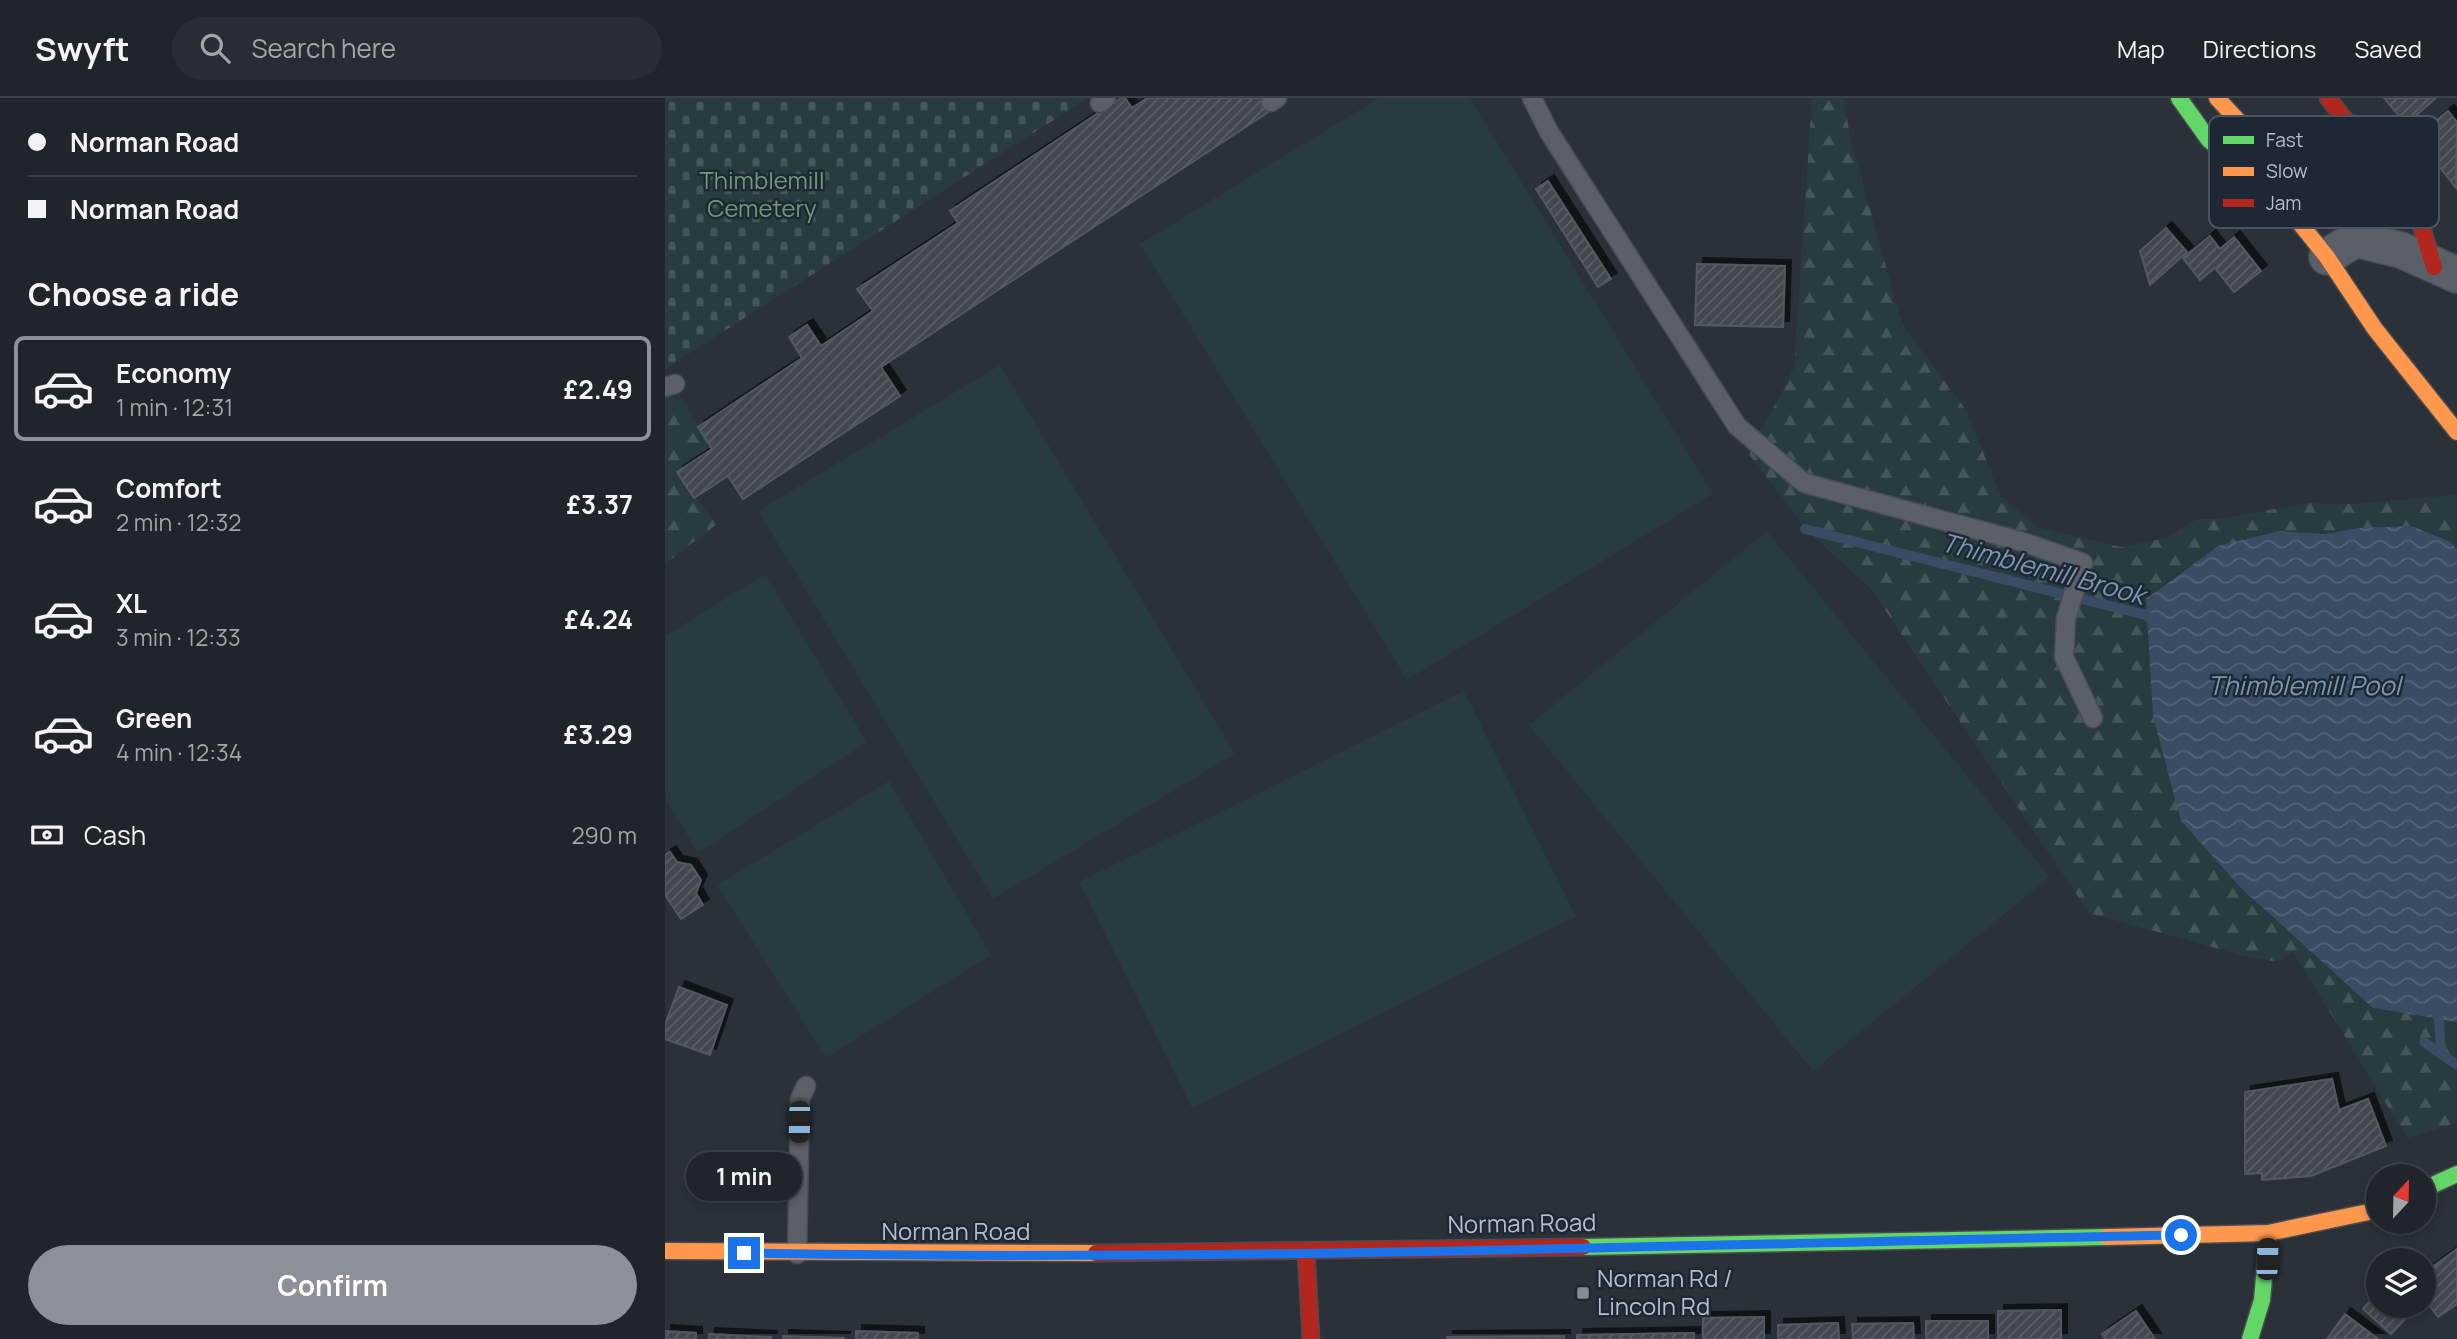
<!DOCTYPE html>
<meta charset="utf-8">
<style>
body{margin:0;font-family:Manrope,sans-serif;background:#282d33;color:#f1f3f6;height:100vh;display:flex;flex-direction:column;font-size:26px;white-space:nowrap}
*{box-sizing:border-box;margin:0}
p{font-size:23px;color:#a2a5a9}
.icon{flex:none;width:38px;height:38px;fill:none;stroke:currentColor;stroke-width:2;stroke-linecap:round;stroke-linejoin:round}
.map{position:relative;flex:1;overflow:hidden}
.side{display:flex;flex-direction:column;background:#20252b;width:665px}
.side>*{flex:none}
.hud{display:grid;align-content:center;height:154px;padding:0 28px;background:#20252b}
.needle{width:46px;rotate:22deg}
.tools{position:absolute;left:1701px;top:1066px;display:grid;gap:14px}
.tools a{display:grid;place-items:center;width:70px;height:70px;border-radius:50%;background:#20252b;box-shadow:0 4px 10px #0003,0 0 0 2px #3d4247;font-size:35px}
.end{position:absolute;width:32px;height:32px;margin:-16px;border:9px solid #1a73e8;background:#fff;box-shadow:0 0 0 4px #fff}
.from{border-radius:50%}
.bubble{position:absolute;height:49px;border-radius:24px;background:#20252b;box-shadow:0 4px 10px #0003,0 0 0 2px #3d4247;font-size:23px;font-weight:700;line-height:49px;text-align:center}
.car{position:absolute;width:21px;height:42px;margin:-21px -10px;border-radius:9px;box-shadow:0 0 5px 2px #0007;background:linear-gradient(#222 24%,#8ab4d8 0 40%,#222 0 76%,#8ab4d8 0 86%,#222 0)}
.hud b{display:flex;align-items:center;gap:24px;height:66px;font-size:26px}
.hud b+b{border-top:2px solid #3d4247}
.hud i{width:18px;height:18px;background:#f1f3f6}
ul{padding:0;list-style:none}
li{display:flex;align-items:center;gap:21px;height:105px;margin:0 14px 10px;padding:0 14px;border:4px solid transparent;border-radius:10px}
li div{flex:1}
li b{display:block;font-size:26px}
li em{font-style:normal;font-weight:700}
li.selected{border-color:#8c9099}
li>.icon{width:63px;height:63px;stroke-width:1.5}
h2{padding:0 28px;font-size:32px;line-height:84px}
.pay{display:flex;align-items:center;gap:18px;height:77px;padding:0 28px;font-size:26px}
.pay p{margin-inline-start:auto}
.cta{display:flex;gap:14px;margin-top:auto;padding:14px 28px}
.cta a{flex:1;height:80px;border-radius:42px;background:#8c9099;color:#fff;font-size:28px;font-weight:700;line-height:80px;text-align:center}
header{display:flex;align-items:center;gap:42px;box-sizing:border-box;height:98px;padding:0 35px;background:#20252b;border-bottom:2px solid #3d4247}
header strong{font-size:33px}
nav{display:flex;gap:38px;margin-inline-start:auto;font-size:24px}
.search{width:490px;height:63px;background:#282d33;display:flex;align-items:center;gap:18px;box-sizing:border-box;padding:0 24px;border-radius:38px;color:#a2a5a9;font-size:26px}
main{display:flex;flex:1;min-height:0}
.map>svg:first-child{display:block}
.green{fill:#283b3f}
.forest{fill:url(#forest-firs)}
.cemetery{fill:url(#cemetery-stones)}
.water{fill:url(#water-waves)}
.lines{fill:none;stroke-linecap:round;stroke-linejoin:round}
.stream{stroke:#3a4b64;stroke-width:10}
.building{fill:url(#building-hatch);stroke:#535861;stroke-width:2;filter:url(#shadow)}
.lane-casing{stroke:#494d53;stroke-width:21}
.street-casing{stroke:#494d53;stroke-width:38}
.fast-casing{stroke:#494d53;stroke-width:19}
.slow-casing{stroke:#494d53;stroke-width:19}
.jam-casing{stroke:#494d53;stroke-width:19}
.lane{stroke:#5b5f67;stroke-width:18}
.street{stroke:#5b5f67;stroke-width:35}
.fast{stroke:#63d668;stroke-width:16}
.slow{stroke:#ff974d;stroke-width:16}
.jam{stroke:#b3261e;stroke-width:16}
.route{stroke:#1a73e8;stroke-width:9}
.poi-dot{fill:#858c97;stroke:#1e2734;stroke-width:2.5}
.labels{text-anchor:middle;stroke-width:5;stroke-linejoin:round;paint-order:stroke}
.park-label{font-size:24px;fill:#6d9a77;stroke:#1e2734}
.street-label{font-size:24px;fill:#b5bdc9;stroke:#1e2734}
.poi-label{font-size:24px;fill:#b5bdc9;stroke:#1e2734;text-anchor:start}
.water-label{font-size:26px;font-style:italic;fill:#7d94b1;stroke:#1e2734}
.key{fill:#1e2734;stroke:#4b5461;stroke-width:2}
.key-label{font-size:19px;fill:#b5bdc9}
</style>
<header>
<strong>Swyft</strong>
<div class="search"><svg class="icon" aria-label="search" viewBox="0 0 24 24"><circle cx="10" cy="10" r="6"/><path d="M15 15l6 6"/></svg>Search here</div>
<nav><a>Map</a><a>Directions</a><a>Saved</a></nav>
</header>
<main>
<section class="side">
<div class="hud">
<b><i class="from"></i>Norman Road</b>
<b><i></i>Norman Road</b>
</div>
<h2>Choose a ride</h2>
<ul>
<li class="selected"><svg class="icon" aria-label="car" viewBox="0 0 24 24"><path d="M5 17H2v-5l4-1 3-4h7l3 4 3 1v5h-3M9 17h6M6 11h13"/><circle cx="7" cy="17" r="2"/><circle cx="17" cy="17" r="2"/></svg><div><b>Economy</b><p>1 min · 12:31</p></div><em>£2.49</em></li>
<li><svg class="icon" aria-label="car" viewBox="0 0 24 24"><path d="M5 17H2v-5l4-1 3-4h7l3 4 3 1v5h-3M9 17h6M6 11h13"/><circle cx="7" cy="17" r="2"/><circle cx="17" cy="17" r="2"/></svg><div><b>Comfort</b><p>2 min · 12:32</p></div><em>£3.37</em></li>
<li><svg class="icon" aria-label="car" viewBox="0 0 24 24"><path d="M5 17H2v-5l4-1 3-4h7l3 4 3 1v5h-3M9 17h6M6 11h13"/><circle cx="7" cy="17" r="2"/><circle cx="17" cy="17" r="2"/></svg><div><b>XL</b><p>3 min · 12:33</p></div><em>£4.24</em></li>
<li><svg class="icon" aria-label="car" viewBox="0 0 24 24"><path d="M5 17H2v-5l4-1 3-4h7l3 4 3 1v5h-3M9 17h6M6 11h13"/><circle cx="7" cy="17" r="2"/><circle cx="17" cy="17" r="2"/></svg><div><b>Green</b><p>4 min · 12:34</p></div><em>£3.29</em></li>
</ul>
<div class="pay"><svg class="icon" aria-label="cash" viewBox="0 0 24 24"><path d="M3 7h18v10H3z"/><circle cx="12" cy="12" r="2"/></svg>Cash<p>290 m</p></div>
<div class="cta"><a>Confirm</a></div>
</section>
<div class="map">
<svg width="1792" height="1241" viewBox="0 0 1792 1241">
<defs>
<pattern id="forest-firs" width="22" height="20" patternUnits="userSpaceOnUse" patternTransform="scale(1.75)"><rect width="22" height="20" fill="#283b3f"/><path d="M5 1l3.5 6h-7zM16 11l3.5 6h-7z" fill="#455559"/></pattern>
<pattern id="cemetery-stones" width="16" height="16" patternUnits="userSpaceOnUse" patternTransform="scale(1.75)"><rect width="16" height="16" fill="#283b3f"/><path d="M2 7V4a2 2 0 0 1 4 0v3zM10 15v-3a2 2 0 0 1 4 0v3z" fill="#455559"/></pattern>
<pattern id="water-waves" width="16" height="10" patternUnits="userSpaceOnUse" patternTransform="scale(1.75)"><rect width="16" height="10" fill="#3a4b64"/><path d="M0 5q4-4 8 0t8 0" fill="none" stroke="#546379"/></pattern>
<pattern id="building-hatch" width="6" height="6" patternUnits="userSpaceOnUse" patternTransform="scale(1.75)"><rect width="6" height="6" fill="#42474e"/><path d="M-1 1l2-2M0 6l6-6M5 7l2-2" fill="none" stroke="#5b6066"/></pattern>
<filter id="shadow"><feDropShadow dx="6" dy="-6" stdDeviation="0" flood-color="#0009"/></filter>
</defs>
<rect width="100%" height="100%" fill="#2b3139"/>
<g class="green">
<polygon points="714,0 805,0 1048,396 742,582 475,146"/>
<polygon points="335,267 570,656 328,801 93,413"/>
<polygon points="1102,433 1385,779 1148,973 864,627"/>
<polygon points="100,476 202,644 33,755 0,700 0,538"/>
<polygon points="799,593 911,819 527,1010 414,784"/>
<polygon points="224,683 326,857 161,960 52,787"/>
</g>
<g class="forest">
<polygon points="1147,0 1179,0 1185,39 1237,226 1301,312 1336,398 1372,429 1456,449 1502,440 1532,421 1555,421 1643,405 1687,406 1790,397 1792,400 1792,452 1786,444 1693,430 1660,436 1614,433 1516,472 1481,501 1488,618 1504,667 1576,790 1708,910 1792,924 1792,1025 1742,1040 1628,854 1613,864 1576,857 1424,815 1206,491 1140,431 1084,356 1129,270"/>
<polygon points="11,291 47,351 12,375 52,426 0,466 0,296"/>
</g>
<polygon class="cemetery" points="0,0 423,0 0,271"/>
<polygon class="water" points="1746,428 1786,444 1792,452 1792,924 1708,910 1576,790 1516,723 1488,618 1481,501 1553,448 1614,433 1660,436 1693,430"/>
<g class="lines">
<g class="stream">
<polyline points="1140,431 1481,517 1491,525"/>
<polyline points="1769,910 1774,922 1776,956 1792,967"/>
<polyline points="1759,944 1776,956"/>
</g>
</g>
<g class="building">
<polygon points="456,0 460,0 467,10 482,0 600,0 608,11 216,269 235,298 78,401 63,378 29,400 12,374 47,351 33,329 137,260 124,239 142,227 156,248 208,213 192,191 293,125 285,113"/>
<polygon points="1719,0 1771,0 1741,26"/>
<polygon points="1783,13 1792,24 1791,90 1751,39"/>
<polygon points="883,83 946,181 933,189 871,91"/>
<polygon points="1501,130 1522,154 1485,187 1475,153"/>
<polygon points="1545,138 1555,151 1569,139 1596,173 1569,194 1550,170 1535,182 1518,160"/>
<polygon points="1032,166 1120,168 1118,229 1030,227"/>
<polygon points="5,754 12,764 26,767 36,782 31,795 38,807 16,821 0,797 0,757"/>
<polygon points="14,889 62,907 45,957 0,941 0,927"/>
<polygon points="1667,981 1674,1012 1703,1001 1721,1048 1646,1078 1597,1082 1597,1075 1580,1076 1580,994"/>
<polygon points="1792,1151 1792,1206 1773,1219 1759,1200 1759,1175"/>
<polygon points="1713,1194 1713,1208 1744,1208 1749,1212 1726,1236 1698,1211"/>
<polygon points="1396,1212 1396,1241 1333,1241 1333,1213"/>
<polygon points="1471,1213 1490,1241 1440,1241 1437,1236"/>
<polygon points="1680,1216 1713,1241 1662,1241"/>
<polygon points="1099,1219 1099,1241 1038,1241 1038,1220"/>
<rect x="1261" y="1223" width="62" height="18"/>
<polygon points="1173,1225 1174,1241 1113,1241 1113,1227"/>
<polygon points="1248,1225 1249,1241 1188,1241 1187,1226"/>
<polygon points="0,1233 31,1235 31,1241 0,1241"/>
<polygon points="191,1233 253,1235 253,1241 191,1241"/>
<polygon points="1029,1235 1029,1241 912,1241 912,1237"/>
<polygon points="44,1236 106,1239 106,1241 44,1241"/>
<polygon points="118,1238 179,1240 179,1241 118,1241"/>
<polygon points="899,1238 899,1241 782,1241 782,1239"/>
</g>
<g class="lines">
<defs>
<g id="lane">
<polyline points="867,0 884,34 1072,328 1139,385 1358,444 1418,465 1401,520 1399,559 1428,620"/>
<polyline points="606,4 612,0"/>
<polyline points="435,5 441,0"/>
<polyline points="0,289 10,286"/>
<polyline points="132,1156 135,1001 141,988"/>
</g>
<polyline id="street" points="1662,159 1690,141 1736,152 1792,177"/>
<g id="fast">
<polyline points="1514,0 1544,42 1609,94"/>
<polyline points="1759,1091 1792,1076"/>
<polyline points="918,1149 1442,1139"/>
<polyline points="1585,1241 1597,1202 1603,1135"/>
</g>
<g id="slow">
<polyline points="1552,0 1578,28 1613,98 1662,159 1710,231 1792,334"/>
<polyline points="1442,1139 1603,1135 1713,1112"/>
<polyline points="0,1153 431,1155"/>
</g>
<g id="jam">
<polyline points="1663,0 1752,114 1769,169"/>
<polyline points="641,1153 646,1241"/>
<polyline points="431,1155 918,1149"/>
</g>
</defs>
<use href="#lane" class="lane-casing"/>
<use href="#street" class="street-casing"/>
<use href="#fast" class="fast-casing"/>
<use href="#slow" class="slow-casing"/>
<use href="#jam" class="jam-casing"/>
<use href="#lane" class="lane"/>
<use href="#street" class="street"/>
<use href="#fast" class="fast"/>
<use href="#slow" class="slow"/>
<use href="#jam" class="jam"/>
</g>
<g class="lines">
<path class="route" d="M79 1155C558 1164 1037 1146 1516 1137"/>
</g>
<rect class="poi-dot" x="911" y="1188" width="14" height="14" rx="3.5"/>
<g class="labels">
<g class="park-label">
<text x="97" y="91">Thimblemill<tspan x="97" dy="28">Cemetery</tspan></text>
</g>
<g class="street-label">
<text transform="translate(857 1126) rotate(-1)" y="8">Norman Road</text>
<text x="291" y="1142">Norman Road</text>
</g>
<g class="poi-label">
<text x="932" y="1189">Norman Rd /<tspan x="932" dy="28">Lincoln Rd</tspan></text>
</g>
<g class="water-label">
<text transform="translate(1378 471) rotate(15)" y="9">Thimblemill Brook</text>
<text x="1639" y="597">Thimblemill Pool</text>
</g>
</g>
<rect x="1544" y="18" width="230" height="112" rx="10" class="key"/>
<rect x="1558" y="38" width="31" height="8" fill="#63d668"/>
<rect x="1558" y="69" width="31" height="9" fill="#ff974d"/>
<rect x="1558" y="101" width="31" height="8" fill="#b3261e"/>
<g class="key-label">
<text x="1601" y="49">Fast</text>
<text x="1601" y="80">Slow</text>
<text x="1601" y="112">Jam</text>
</g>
</svg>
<div class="tools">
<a><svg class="needle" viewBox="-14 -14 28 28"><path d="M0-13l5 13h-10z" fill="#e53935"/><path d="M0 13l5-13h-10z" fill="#a2a5a9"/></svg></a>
<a><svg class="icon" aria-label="layers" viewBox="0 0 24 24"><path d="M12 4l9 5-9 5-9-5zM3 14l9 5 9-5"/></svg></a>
</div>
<i class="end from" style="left:1516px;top:1137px"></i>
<i class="end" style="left:79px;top:1155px"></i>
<div class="bubble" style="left:21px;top:1054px;width:116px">1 min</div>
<i class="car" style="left:134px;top:1024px;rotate:181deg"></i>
<i class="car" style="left:1602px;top:1161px;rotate:2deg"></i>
</div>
</main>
